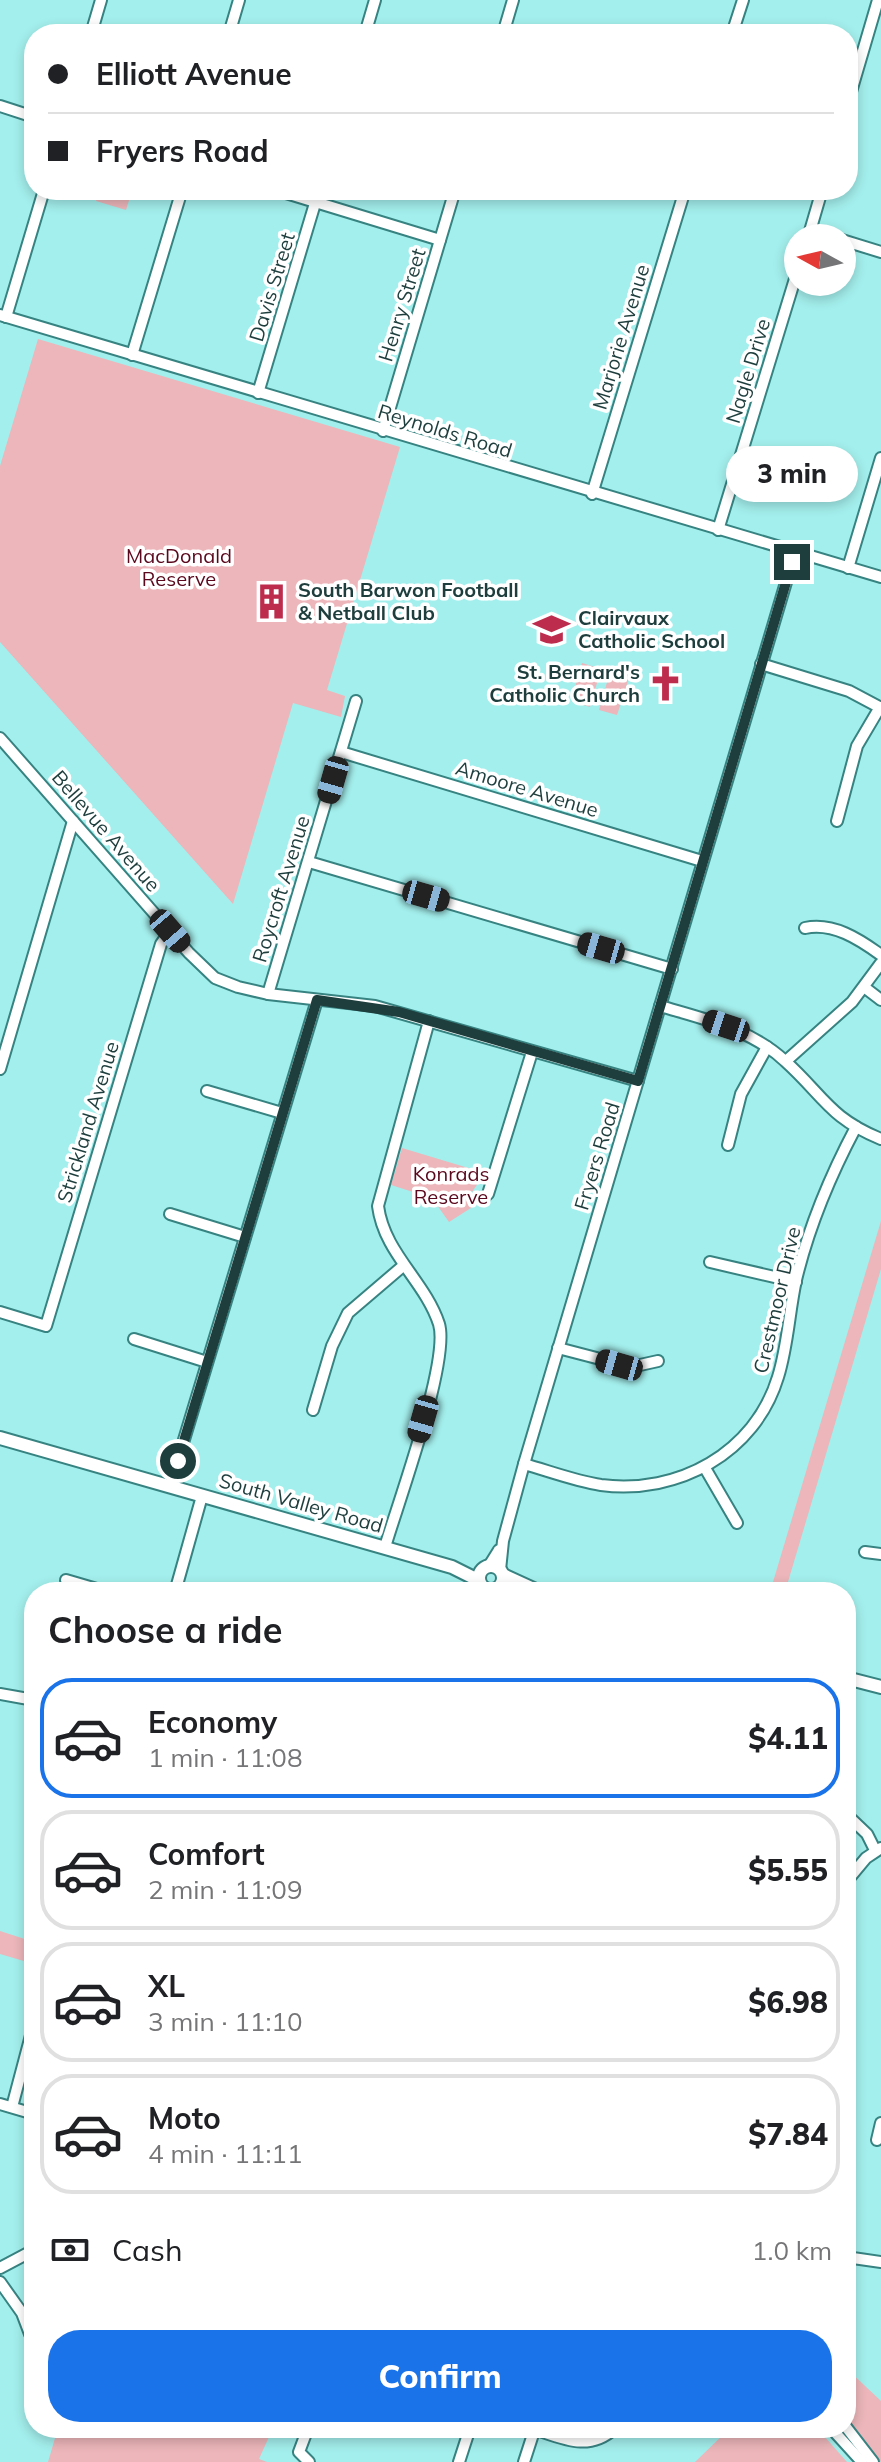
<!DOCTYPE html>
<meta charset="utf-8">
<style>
body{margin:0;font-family:Mulish,sans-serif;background:#f2f2f2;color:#202124;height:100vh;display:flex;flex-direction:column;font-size:30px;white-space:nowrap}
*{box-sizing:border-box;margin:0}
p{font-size:26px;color:#757577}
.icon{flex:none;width:44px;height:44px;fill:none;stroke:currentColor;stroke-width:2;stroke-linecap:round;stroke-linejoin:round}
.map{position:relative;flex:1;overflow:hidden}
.drawer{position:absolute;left:24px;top:1582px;width:832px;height:856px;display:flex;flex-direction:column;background:#fff;border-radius:32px;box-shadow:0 4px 12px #0003}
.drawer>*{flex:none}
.hud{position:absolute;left:24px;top:24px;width:834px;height:176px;border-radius:32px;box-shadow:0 4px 12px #0003;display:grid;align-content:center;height:176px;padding:0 24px;background:#fff}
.needle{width:52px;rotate:278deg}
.fabs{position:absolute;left:784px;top:224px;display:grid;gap:16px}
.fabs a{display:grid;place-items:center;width:72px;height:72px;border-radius:50%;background:#fff;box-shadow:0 4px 12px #0003;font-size:40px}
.end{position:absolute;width:36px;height:36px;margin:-18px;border:10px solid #1e3e3d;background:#fff;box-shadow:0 0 0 4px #fff}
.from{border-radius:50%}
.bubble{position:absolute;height:56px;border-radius:28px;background:#fff;box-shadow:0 4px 12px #0003;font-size:26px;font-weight:800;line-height:56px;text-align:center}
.car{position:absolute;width:24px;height:48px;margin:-24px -12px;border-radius:10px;box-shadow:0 0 6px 2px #0007;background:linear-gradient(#222 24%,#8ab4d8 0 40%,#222 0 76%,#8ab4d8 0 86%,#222 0)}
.hud b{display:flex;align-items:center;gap:28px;height:76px;font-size:30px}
.hud b+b{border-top:2px solid #e0e0e0}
.hud i{width:20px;height:20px;background:#202124}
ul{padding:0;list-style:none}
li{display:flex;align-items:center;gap:24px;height:120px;margin:0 16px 12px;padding:0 8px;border:4px solid #e0e0e0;border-radius:32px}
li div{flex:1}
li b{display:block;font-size:30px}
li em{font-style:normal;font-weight:800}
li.selected{border-color:#1a73e8}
li>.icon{width:72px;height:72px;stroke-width:1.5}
h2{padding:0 24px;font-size:36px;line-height:96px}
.pay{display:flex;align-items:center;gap:20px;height:88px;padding:0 24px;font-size:30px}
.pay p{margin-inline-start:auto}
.button{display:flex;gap:16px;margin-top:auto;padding:16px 24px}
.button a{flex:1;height:92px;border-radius:32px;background:#1a73e8;color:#fff;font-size:32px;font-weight:800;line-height:92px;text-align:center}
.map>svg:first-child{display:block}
.green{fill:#ecb6ba}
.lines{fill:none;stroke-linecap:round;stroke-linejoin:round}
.minor-casing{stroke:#378382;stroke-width:14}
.major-casing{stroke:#378382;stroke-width:16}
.minor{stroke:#fff;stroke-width:10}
.major{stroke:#fff;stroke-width:12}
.route{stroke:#1e3e3d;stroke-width:10}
.labels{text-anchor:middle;stroke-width:7;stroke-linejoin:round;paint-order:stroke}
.street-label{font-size:20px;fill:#1e3e3d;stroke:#fff}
.park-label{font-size:20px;fill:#5a081d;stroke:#fff}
.poi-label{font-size:20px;font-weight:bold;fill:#1e3e3d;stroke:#fff;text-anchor:start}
</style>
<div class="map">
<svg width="881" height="2462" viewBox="0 0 881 2462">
<rect width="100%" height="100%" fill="#a3efed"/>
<g class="green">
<polygon points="104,190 131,194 126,210 96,201 98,193 103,194"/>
<polygon points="38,339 400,447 327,690 345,696 341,717 293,703 233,904 0,642 0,466"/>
<polygon points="582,663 601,669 590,707 571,701"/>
<polygon points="610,672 629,678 617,715 599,710"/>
<polygon points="402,1148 485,1173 472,1192 474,1206 449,1222 432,1198 391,1185"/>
<polygon points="881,1221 881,1269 785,1592 770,1592"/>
<polygon points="0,1931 34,1942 34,1964 0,1954"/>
<polygon points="846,2368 881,2401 881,2462 846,2419"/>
<polygon points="58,2428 273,2428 259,2459 267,2462 48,2462"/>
<polygon points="730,2428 817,2428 847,2462 695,2462"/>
</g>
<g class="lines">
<defs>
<g id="minor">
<polyline points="91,34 101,0"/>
<polyline points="229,34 239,0"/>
<polyline points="365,34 375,0"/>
<polyline points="503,34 513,0"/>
<polyline points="732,34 743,0"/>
<polyline points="848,102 878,0"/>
<polyline points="0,106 34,117"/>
<polyline points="276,190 440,240"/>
<polyline points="810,231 834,238"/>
<polyline points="808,238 822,190"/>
<polyline points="842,240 881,252"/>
<polyline points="0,315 881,577"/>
<polyline points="6,317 44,190"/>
<polyline points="132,355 182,190"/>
<polyline points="258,393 319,190"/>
<polyline points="383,431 455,190"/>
<polyline points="592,494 685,190"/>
<polyline points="718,530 798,269"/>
<polyline points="848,568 881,458"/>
<polyline points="761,664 849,691 881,708"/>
<polyline points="0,738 189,953 215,978 238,987 268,994 375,1006 638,1081"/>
<polyline points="341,752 702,861"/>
<polyline points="837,821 857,746 880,707"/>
<polyline points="309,862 672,969"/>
<path d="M805 928C833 922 859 939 881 955"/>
<polyline points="864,987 881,1000"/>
<polyline points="268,994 356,701"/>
<path d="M660 1006C704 1019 751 1029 785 1061 823 1095 829 1118 881 1139"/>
<polyline points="786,1061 852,1002 881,963"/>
<polyline points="0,1069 73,821"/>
<polyline points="207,1091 282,1113"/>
<polyline points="728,1145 741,1094 767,1047"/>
<polyline points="488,1194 532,1052"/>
<polyline points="170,1214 245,1237"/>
<polyline points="710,1262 796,1282"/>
<polyline points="0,1312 46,1326 161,944 170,931"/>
<polyline points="134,1339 207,1362"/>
<polyline points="558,1348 631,1367 658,1361"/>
<polyline points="313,1410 332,1346 348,1313 403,1266"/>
<path d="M524 1464C549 1471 575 1481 601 1485 678 1495 755 1453 778 1377 788 1345 789 1312 796 1280 809 1226 830 1176 856 1127"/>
<polyline points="705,1468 737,1523"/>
<polyline points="170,1486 317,1000"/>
<path d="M385 1547C398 1503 450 1361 439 1324 425 1281 384 1253 378 1206L429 1021"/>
<polyline points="865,1552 881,1554"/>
<polyline points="489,1566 499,1550"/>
<polyline points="500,1570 503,1541 524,1464 795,552"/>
<polyline points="66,1580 107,1592"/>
<polyline points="175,1592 202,1496"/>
<polyline points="494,1592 495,1590"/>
<polyline points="0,1694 34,1700"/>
<polyline points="846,1814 867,1834 875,1850"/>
<polyline points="846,1882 866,1858 881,1848"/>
<polyline points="0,2104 34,2114"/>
<polyline points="12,2107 34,2024"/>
<polyline points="877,2140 881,2123"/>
<polyline points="846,2257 881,2262"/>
<polyline points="0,2268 34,2250"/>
<polyline points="846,2279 850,2258"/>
<polyline points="0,2282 22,2313 30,2334"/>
<polyline points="846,2427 873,2462"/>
<polyline points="308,2428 299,2452 309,2462"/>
<polyline points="831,2428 862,2462"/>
<path d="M534 2429C564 2439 589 2452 615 2428"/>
<polyline points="459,2462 470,2428"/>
<polyline points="524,2462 535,2428"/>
</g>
<g id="major">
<polyline points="0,1438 452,1567 478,1580"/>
<circle cx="491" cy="1578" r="12"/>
<polyline points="503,1575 540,1592"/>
<polyline points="846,1678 881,1687"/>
</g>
</defs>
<use href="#minor" class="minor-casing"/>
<use href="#major" class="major-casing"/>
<use href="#minor" class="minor"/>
<use href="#major" class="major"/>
</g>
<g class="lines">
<polyline class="route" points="178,1461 317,1000 399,1012 638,1081 792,562"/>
</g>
<defs>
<symbol id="building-bare" viewBox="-9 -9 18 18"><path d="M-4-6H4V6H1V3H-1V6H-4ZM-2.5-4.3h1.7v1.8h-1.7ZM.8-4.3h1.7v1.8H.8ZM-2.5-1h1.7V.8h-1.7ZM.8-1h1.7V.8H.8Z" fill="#bd2c4c" stroke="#fff" stroke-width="2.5" paint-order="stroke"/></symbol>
<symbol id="school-bare" viewBox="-9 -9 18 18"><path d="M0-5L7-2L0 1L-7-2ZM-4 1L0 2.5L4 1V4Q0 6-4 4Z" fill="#bd2c4c" stroke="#fff" stroke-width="2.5" paint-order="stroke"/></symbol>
<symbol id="church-bare" viewBox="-9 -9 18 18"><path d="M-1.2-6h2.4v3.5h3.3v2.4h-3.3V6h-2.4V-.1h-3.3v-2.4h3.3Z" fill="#bd2c4c" stroke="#fff" stroke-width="2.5" paint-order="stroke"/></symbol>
</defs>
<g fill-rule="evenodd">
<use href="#building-bare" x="246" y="576" width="51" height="51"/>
<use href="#school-bare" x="526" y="604" width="51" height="51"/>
<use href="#church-bare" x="640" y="658" width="51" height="51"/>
</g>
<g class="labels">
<g class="street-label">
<text transform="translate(272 287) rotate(-73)" y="7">Davis Street</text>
<text transform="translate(402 305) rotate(-73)" y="7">Henry Street</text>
<text transform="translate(621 337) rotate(-73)" y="7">Marjorie Avenue</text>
<text transform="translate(748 371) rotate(-73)" y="7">Nagle Drive</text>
<text transform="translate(445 431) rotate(17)" y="7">Reynolds Road</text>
<text transform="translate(527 789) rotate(17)" y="7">Amoore Avenue</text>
<text transform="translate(106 831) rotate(49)" y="7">Bellevue Avenue</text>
<text transform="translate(281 889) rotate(-73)" y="7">Roycroft Avenue</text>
<text transform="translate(88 1122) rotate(-73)" y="7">Strickland Avenue</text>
<text transform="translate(597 1156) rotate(-73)" y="7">Fryers Road</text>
<text transform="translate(777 1300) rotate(-77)" y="7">Crestmoor Drive</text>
<text transform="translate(301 1503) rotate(16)" y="7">South Valley Road</text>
</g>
<g class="park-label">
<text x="179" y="563">MacDonald<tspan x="179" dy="23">Reserve</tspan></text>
<text x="451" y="1181">Konrads<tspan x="451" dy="23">Reserve</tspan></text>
</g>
<g class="poi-label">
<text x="298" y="597">South Barwon Football<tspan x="298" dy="23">&amp; Netball Club</tspan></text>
<text x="578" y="625">Clairvaux<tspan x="578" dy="23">Catholic School</tspan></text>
<text x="640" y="679" text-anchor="end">St. Bernard's<tspan x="640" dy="23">Catholic Church</tspan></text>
</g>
</g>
</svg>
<div class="fabs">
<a><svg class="needle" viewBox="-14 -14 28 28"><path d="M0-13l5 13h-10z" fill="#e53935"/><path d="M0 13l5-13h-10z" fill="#757577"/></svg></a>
</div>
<i class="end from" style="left:178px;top:1461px"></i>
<i class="end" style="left:792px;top:562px"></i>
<div class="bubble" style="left:726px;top:446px;width:132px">3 min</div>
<i class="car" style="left:333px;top:780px;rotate:196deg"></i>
<i class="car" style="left:426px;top:896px;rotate:106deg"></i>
<i class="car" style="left:170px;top:931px;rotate:139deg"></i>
<i class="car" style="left:601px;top:948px;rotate:286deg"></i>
<i class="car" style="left:726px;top:1026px;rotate:288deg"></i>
<i class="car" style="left:619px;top:1365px;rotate:286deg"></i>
<i class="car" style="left:423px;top:1419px;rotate:196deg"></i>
<div class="hud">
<b><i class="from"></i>Elliott Avenue</b>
<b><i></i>Fryers Road</b>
</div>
<section class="drawer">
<h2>Choose a ride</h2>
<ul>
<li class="selected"><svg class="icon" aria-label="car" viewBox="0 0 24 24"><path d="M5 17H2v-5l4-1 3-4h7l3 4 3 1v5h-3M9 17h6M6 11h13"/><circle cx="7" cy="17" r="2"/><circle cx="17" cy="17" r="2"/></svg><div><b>Economy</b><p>1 min · 11:08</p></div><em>$4.11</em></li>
<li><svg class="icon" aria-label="car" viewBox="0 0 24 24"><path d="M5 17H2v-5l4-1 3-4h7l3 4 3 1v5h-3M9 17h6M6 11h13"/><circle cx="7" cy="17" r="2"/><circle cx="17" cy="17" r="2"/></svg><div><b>Comfort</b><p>2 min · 11:09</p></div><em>$5.55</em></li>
<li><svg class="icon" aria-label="car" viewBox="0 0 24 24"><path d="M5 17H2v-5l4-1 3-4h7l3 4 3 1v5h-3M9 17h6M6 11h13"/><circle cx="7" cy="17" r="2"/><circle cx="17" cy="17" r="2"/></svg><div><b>XL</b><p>3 min · 11:10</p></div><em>$6.98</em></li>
<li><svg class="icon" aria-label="car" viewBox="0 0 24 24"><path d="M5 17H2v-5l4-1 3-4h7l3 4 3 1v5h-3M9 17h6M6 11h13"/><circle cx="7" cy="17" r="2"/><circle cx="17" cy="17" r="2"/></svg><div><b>Moto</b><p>4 min · 11:11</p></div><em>$7.84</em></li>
</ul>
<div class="pay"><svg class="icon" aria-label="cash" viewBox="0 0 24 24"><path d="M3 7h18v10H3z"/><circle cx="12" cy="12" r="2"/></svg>Cash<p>1.0 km</p></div>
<div class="button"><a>Confirm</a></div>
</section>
</div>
